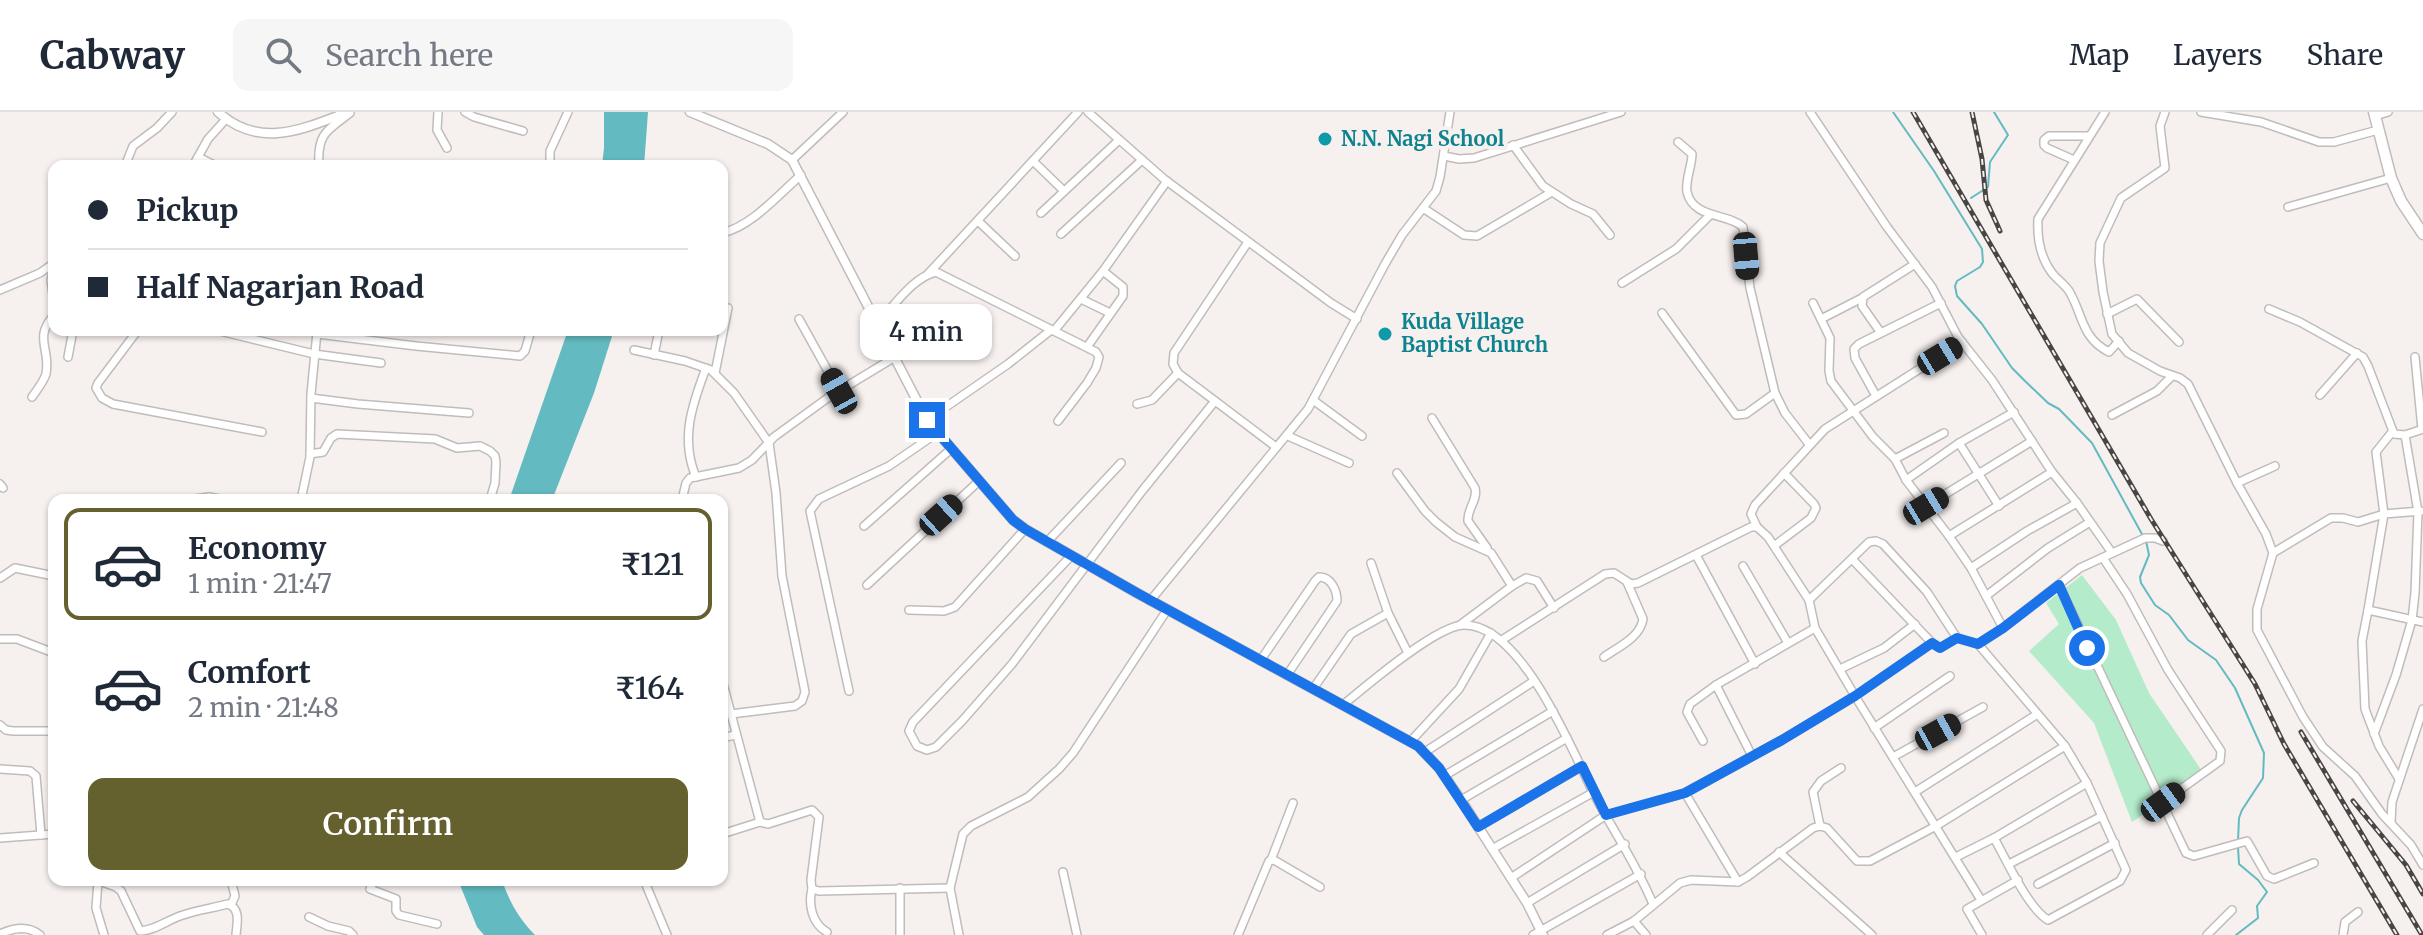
<!DOCTYPE html>
<meta charset="utf-8">
<style>
body{margin:0;font-family:Merriweather,serif;background:#f6f6f7;color:#1f2937;height:100vh;display:flex;flex-direction:column;font-size:30px;white-space:nowrap}
*{box-sizing:border-box;margin:0}
p{font-size:26px;color:#747a83}
.icon{flex:none;width:44px;height:44px;fill:none;stroke:currentColor;stroke-width:2;stroke-linecap:round;stroke-linejoin:round}
.map{position:relative;flex:1;overflow:hidden}
.details{position:absolute;left:48px;top:382px;width:680px;height:392px;display:flex;flex-direction:column;background:#fff;border-radius:16px;box-shadow:0 2px 6px #0004}
.details>*{flex:none}
.guide{position:absolute;left:48px;top:48px;width:680px;height:176px;border-radius:16px;box-shadow:0 2px 6px #0004;display:grid;align-content:center;height:176px;padding:0 40px;background:#fff}
.end{position:absolute;width:36px;height:36px;margin:-18px;border:10px solid #1a73e8;background:#fff;box-shadow:0 0 0 4px #fff}
.from{border-radius:50%}
.bubble{position:absolute;height:56px;border-radius:16px;background:#fff;box-shadow:0 2px 6px #0004;font-size:26px;font-weight:600;line-height:56px;text-align:center}
.car{position:absolute;width:24px;height:48px;margin:-24px -12px;border-radius:10px;box-shadow:0 0 6px 2px #0007;background:linear-gradient(#222 24%,#8ab4d8 0 40%,#222 0 76%,#8ab4d8 0 86%,#222 0)}
.guide b{display:flex;align-items:center;gap:28px;height:76px;font-size:30px}
.guide b+b{border-top:2px solid #e0e1e3}
.guide i{width:20px;height:20px;background:#1f2937}
ul{padding:14px 0 0;list-style:none}
li{display:flex;align-items:center;gap:24px;height:112px;margin:0 16px 12px;padding:0 24px;border:4px solid transparent;border-radius:16px}
li div{flex:1}
li b{display:block;font-size:30px}
li em{font-style:normal;font-weight:600}
li.current{border-color:#64612e}
li>.icon{width:72px;height:72px;stroke-width:1.5}
.action{display:flex;gap:16px;margin-top:auto;padding:16px 40px}
.action a{flex:1;height:92px;border-radius:16px;background:#64612e;color:#fff;font-size:32px;font-weight:600;line-height:92px;text-align:center}
header{display:flex;align-items:center;gap:48px;box-sizing:border-box;height:112px;padding:0 40px;background:#fff;border-bottom:2px solid #e0e1e3}
header strong{font-size:38px}
nav{display:flex;gap:44px;margin-inline-start:auto;font-size:28px}
.search{width:560px;height:72px;background:#f6f6f7;display:flex;align-items:center;gap:20px;box-sizing:border-box;padding:0 28px;border-radius:16px;color:#747a83;font-size:30px}
.map>svg:first-child{display:block}
.green{fill:#b4ebcb}
.water{fill:#63bbc1}
.lines{fill:none;stroke-linecap:round;stroke-linejoin:round}
.stream{stroke:#63bbc1;stroke-width:2}
.minor-casing{stroke:#c1bcba;stroke-width:10}
.major-casing{stroke:#c1bcba;stroke-width:11}
.highway-casing{stroke:#c1bcba;stroke-width:13}
.minor{stroke:#fff;stroke-width:7}
.major{stroke:#fff;stroke-width:8}
.highway{stroke:#fff;stroke-width:10}
.rail-casing{stroke:#484645;stroke-width:5}
.rail{stroke:#f6f0ee;stroke-width:2;stroke-dasharray:6;stroke-linecap:butt}
.route{stroke:#1a73e8;stroke-width:10}
.culture-dot{fill:#0f9aa8;stroke:#f6f0ee;stroke-width:3}
.labels{text-anchor:middle;stroke-width:8;stroke-linejoin:round;paint-order:stroke}
.culture-label{font-size:20px;font-weight:bold;fill:#0d838f;stroke:#f6f0ee;text-anchor:start}
</style>
<header>
<strong>Cabway</strong>
<div class="search"><svg class="icon" aria-label="search" viewBox="0 0 24 24"><circle cx="10" cy="10" r="6"/><path d="M15 15l6 6"/></svg>Search here</div>
<nav><a>Map</a><a>Layers</a><a>Share</a></nav>
</header>
<div class="map">
<svg width="2423" height="823" viewBox="0 0 2423 823">
<rect width="100%" height="100%" fill="#f6f0ee"/>
<polygon class="green" points="2082,463 2116,508 2149,581 2204,662 2132,710 2094,611 2029,539 2059,512 2046,491"/>
<g class="water">
<polygon points="604,0 648,0 644,54 602,54 604,36"/>
<polygon points="568,218 614,218 594,281 552,388 509,388"/>
<path d="M458 768H502C509 789 519 807 535 823H484L477 815Z"/>
</g>
<g class="lines">
<g class="stream">
<polyline points="1893,0 1934,59 1982,137 1983,150 1980,155 1957,169 1955,174 1957,184 1982,212 2012,256 2025,269 2048,291 2059,297 2092,331 2143,424"/>
<polyline points="1971,86 1988,75 1990,50 2008,23 1994,0"/>
<polyline points="2146,429 2149,443 2140,465 2141,471 2155,493 2169,503 2188,528 2216,548 2235,576 2264,641 2263,666 2242,698 2239,706 2238,729"/>
<polyline points="2236,823 2258,806 2257,794 2267,780 2258,768 2239,752 2238,735"/>
</g>
<defs>
<g id="minor">
<polyline points="438,0 437,18 447,36"/>
<polyline points="465,0 474,5 523,19"/>
<polyline points="1088,0 1164,67 1331,191 1357,207"/>
<polyline points="1810,0 1887,115 1932,175 1958,225 1992,268 2052,360 2077,391 2112,441"/>
<path d="M2105 0 2038 107C2037 126 2040 145 2052 161 2057 167 2064 172 2069 179 2083 202 2081 226 2109 240L2119 229"/>
<polyline points="2165,0 2160,14 2165,56 2121,86 2100,131 2099,149 2103,180 2112,222 2128,241 2160,259 2180,266 2188,272 2237,371 2266,422 2273,441 2257,497 2257,518 2303,605 2323,635 2355,664 2382,702 2411,733 2423,753"/>
<polyline points="2201,0 2261,10 2319,30 2334,30 2378,18"/>
<polyline points="2375,4 2388,0"/>
<path d="M1678 30 1692 42C1692 54 1685 68 1687 80 1693 107 1728 101 1743 115L1750 176 1775 281 1785 301 1809 332"/>
<polyline points="1513,33 1543,74 1571,92 1593,102 1610,123"/>
<polyline points="1444,44 1459,47 1474,46 1621,0"/>
<polyline points="198,45 216,54"/>
<polyline points="792,48 843,0"/>
<polyline points="2074,48 2047,36 2044,33 2044,28 2049,24 2089,24"/>
<polyline points="1033,49 1064,79"/>
<polyline points="125,54 133,34 157,16 172,0"/>
<polyline points="193,54 208,27 226,7"/>
<path d="M319 54C317 22 326 19 350 1"/>
<polyline points="550,54 550,39 568,0"/>
<polyline points="2288,95 2391,66"/>
<polyline points="1423,96 1464,123 1477,124 1552,80"/>
<polyline points="1041,101 1119,28"/>
<polyline points="978,109 1015,144"/>
<path d="M722 121C752 114 778 83 801 63"/>
<polyline points="1061,122 1142,48"/>
<polyline points="1248,130 1174,241 1173,252 1178,261 1276,335"/>
<polyline points="54,157 51,168 54,190"/>
<polyline points="928,162 1078,0"/>
<polyline points="1622,171 1676,137 1710,103"/>
<polyline points="0,178 40,161 54,151"/>
<polyline points="1081,187 1110,201"/>
<polyline points="1813,191 1830,226 1829,259 1831,269 1873,325 1895,347 1906,368 1949,424 1971,456 2003,516"/>
<polyline points="2269,197 2300,210 2363,245 2368,254 2394,322 2405,323 2423,317"/>
<polyline points="1662,201 1736,303 1746,302 1775,281"/>
<polyline points="2107,202 2137,187 2179,230"/>
<polyline points="799,207 839,279"/>
<polyline points="1821,207 1862,186"/>
<path d="M878 211C894 194 913 165 936 160L1096 240 1099 245 1096 256 1087 271 1058 309"/>
<polyline points="138,218 98,271 96,276 102,286 113,292 262,320"/>
<polyline points="216,218 314,242 381,251"/>
<polyline points="1054,219 1103,159 1167,69"/>
<polyline points="1881,221 1862,194 1863,185 1915,152"/>
<polyline points="317,222 416,234 520,244 525,239 531,218"/>
<polyline points="1087,235 1123,184 1123,175 1103,159"/>
<polyline points="634,238 685,249 711,258 734,281 769,331 776,381 782,464 805,580 802,589 795,594 731,602"/>
<polyline points="654,243 659,218"/>
<polyline points="68,245 73,218"/>
<polyline points="2415,245 2422,317"/>
<polyline points="715,261 728,196"/>
<polyline points="2320,283 2357,241"/>
<polyline points="1876,284 1855,246 1854,237 1859,232 1941,191"/>
<path d="M32 285C37 278 44 269 46 262 51 237 33 226 54 203"/>
<polyline points="311,286 358,292 469,301"/>
<polyline points="1313,288 1362,324"/>
<polyline points="1137,292 1152,288 1178,261"/>
<polyline points="2112,303 2157,279 2172,264"/>
<path d="M1432 306 1475 376C1478 389 1467 396 1468 409L1487 436"/>
<polyline points="927,308 1008,252 1051,218"/>
<polyline points="2392,320 2376,340 2384,402 2368,498 2423,510"/>
<polyline points="1288,324 1349,351"/>
<polyline points="1959,331 1999,394"/>
<polyline points="310,342 323,340 331,326 337,322 435,327 457,336 480,334 490,339 495,344 496,350 495,371 490,388"/>
<polyline points="1895,347 1944,321"/>
<polyline points="1397,361 1425,399 1436,410 1455,425 1491,441 1512,474"/>
<path d="M696 365C680 327 692 293 706 256"/>
<polyline points="1906,368 1959,331 2014,300"/>
<polyline points="2237,371 2275,354"/>
<polyline points="0,372 3,376"/>
<polyline points="188,388 209,385 225,388"/>
<polyline points="301,388 310,345 311,282 317,220"/>
<polyline points="682,388 686,371 690,366 739,356 752,348 774,325 829,285 895,245"/>
<polyline points="1926,394 2032,329"/>
<polyline points="864,414 951,337"/>
<polyline points="1757,415 1751,402 1755,393 1825,317 1962,230"/>
<polyline points="1949,424 2052,360"/>
<polyline points="1047,430 1121,351"/>
<polyline points="1774,434 1811,406 1816,396 1814,392 1784,361"/>
<polyline points="2273,441 2331,406 2343,406 2358,410 2384,402 2421,399"/>
<polyline points="1696,443 1755,552"/>
<polyline points="1071,444 913,610 909,619 917,634 927,638 936,635 962,609 1012,552 1142,379 1215,289"/>
<polyline points="2103,446 2127,482 2168,558 2221,639 2220,649 2163,690"/>
<polyline points="1852,447 1932,531 1940,536 1957,526 1978,532 2003,516 2080,456 2145,426 2155,426 2163,429"/>
<polyline points="1371,451 1388,501 1408,541"/>
<polyline points="1743,454 1788,531"/>
<polyline points="1971,456 2027,419 2077,391"/>
<polyline points="0,466 15,456 54,464"/>
<polyline points="867,473 979,369"/>
<polyline points="2059,473 2186,741 2194,744 2247,729 2267,764 2274,767 2314,751"/>
<polyline points="1986,484 2048,436 2090,410"/>
<polyline points="1809,488 1869,430 1876,429 1883,432 1927,480 1957,526"/>
<polyline points="1150,489 1308,297 1385,152 1402,123 1436,79 1440,65 1450,0"/>
<polyline points="909,498 944,499 955,495 1025,417"/>
<polyline points="2368,498 2362,529 2365,597 2379,634 2399,667"/>
<polyline points="1460,513 1512,474 1526,466 1537,469 1554,496"/>
<polyline points="0,527 17,527 54,541"/>
<polyline points="1502,528 1605,462 1614,461 1631,472 1638,471 1751,415 1757,415 1768,425 1809,488 1815,516 1855,584 1981,788"/>
<path d="M1604 545C1618 535 1640 526 1643 507L1627 470"/>
<path d="M1260 549 1315 469 1319 465C1331 465 1337 478 1337 489L1287 563"/>
<polyline points="1840,557 1884,536 1915,512"/>
<polyline points="722,568 760,710 768,712 812,698 819,705 811,768 812,777 819,779 950,776"/>
<polyline points="1716,573 1752,644"/>
<polyline points="1313,577 1351,522 1388,501"/>
<polyline points="849,579 810,399 819,387 889,354 937,321"/>
<path d="M1343 593C1366 574 1437 513 1464 513 1521 512 1571 636 1593 680 1613 719 1636 751 1653 792"/>
<polyline points="0,613 6,618 13,619 54,619"/>
<polyline points="1874,616 1950,564"/>
<polyline points="2374,622 2396,563 2412,508 2415,481 2418,400 2405,323"/>
<polyline points="722,626 735,623"/>
<polyline points="1703,629 1687,600 1690,592 1716,573 1815,516"/>
<polyline points="1410,630 1459,577 1491,521"/>
<polyline points="1425,640 1534,569"/>
<polyline points="1893,645 1983,595"/>
<polyline points="0,657 30,659 36,664 41,723"/>
<polyline points="1444,664 1553,599"/>
<polyline points="1915,680 2036,603"/>
<polyline points="1685,681 1738,770"/>
<polyline points="1461,688 1567,626"/>
<polyline points="2391,710 2392,690 2423,597"/>
<polyline points="1820,714 1813,680 1821,669 1841,656"/>
<polyline points="1478,715 1582,654"/>
<polyline points="722,722 760,710"/>
<polyline points="0,726 54,722"/>
<polyline points="1994,726 2087,671"/>
<polyline points="1492,737 1594,680"/>
<polyline points="1779,740 1872,823"/>
<path d="M1956 745 1994 726C2006 747 2028 796 2048 808L2120 769 2126 758 2087 671 2065 634 1978 532"/>
<polyline points="1271,748 1293,691"/>
<polyline points="2009,752 2102,704"/>
<polyline points="1063,760 1077,823"/>
<polyline points="1511,766 1606,703 1685,681 1782,628 1855,584 1932,531"/>
<path d="M97 768 116 775 121 779 140 819C154 819 169 807 183 803 197 798 213 796 228 792 241 797 237 811 236 823"/>
<polyline points="231,768 235,784 231,793"/>
<polyline points="374,768 370,777 396,787 396,799 399,803 437,812"/>
<polyline points="644,768 667,823"/>
<polyline points="98,769 96,796 104,823"/>
<polyline points="2038,772 2115,731"/>
<path d="M812 777C808 792 812 812 827 820"/>
<polyline points="1527,791 1625,732"/>
<polyline points="309,805 328,814 349,819 353,823"/>
<polyline points="1634,809 1646,823"/>
<path d="M0 822C13 816 28 813 40 823"/>
<polyline points="900,823 900,776"/>
<polyline points="959,823 950,776 963,722 971,714 1028,685 1059,657 1073,641 1167,498"/>
<polyline points="1238,823 1269,749 1274,748 1320,775"/>
<polyline points="1533,823 1641,762"/>
<polyline points="1607,823 1634,809 1680,771 1691,768 1738,770 1747,765 1813,716 1820,714 1827,716 1857,749 1870,749 1936,714 2065,634"/>
<polyline points="1982,823 1967,797 2018,768"/>
<polyline points="2207,823 2232,798"/>
<polyline points="2343,823 2345,810 2358,800"/>
</g>
<g id="major">
<path d="M218 0C260 38 303 17 348 0"/>
<polyline points="690,0 768,32 792,48 927,308 1013,408 1025,417 1137,481 1418,634 1439,656 1461,688 1527,791 1543,823"/>
</g>
<polyline id="highway" points="2374,0 2391,66 2401,89 2423,122"/>
</defs>
<use href="#minor" class="minor-casing"/>
<use href="#major" class="major-casing"/>
<use href="#highway" class="highway-casing"/>
<use href="#minor" class="minor"/>
<use href="#major" class="major"/>
<use href="#highway" class="highway"/>
<defs>
<g id="rail">
<polyline points="1913,0 2151,407 2255,572 2284,632 2397,823"/>
<polyline points="1972,0 1982,47 1986,88 2000,119"/>
<polyline points="2301,620 2422,823"/>
<polyline points="2353,689 2406,753 2423,782"/>
</g>
</defs>
<use href="#rail" class="rail-casing"/>
<use href="#rail" class="rail"/>
</g>
<g class="lines">
<polyline class="route" points="927,308 1013,408 1025,417 1137,481 1418,634 1439,656 1478,715 1582,654 1606,703 1685,681 1782,628 1855,584 1932,531 1940,536 1957,526 1978,532 2003,516 2059,473 2087,536"/>
</g>
<g class="culture-dot">
<circle cx="1325" cy="27" r="8"/>
<circle cx="1385" cy="222" r="8"/>
</g>
<g class="labels">
<g class="culture-label">
<text x="1341" y="34">N.N. Nagi School</text>
<text x="1401" y="217">Kuda Village<tspan x="1401" dy="23">Baptist Church</tspan></text>
</g>
</g>
</svg>
<i class="end from" style="left:2087px;top:536px"></i>
<i class="end" style="left:927px;top:308px"></i>
<div class="bubble" style="left:860px;top:192px;width:132px">4 min</div>
<i class="car" style="left:1746px;top:144px;rotate:175deg"></i>
<i class="car" style="left:1940px;top:244px;rotate:59deg"></i>
<i class="car" style="left:839px;top:279px;rotate:331deg"></i>
<i class="car" style="left:1926px;top:394px;rotate:59deg"></i>
<i class="car" style="left:941px;top:403px;rotate:48deg"></i>
<i class="car" style="left:1938px;top:620px;rotate:61deg"></i>
<i class="car" style="left:2163px;top:690px;rotate:54deg"></i>
<div class="guide">
<b><i class="from"></i>Pickup</b>
<b><i></i>Half Nagarjan Road</b>
</div>
<section class="details">
<ul>
<li class="current"><svg class="icon" aria-label="car" viewBox="0 0 24 24"><path d="M5 17H2v-5l4-1 3-4h7l3 4 3 1v5h-3M9 17h6M6 11h13"/><circle cx="7" cy="17" r="2"/><circle cx="17" cy="17" r="2"/></svg><div><b>Economy</b><p>1 min · 21:47</p></div><em>₹121</em></li>
<li><svg class="icon" aria-label="car" viewBox="0 0 24 24"><path d="M5 17H2v-5l4-1 3-4h7l3 4 3 1v5h-3M9 17h6M6 11h13"/><circle cx="7" cy="17" r="2"/><circle cx="17" cy="17" r="2"/></svg><div><b>Comfort</b><p>2 min · 21:48</p></div><em>₹164</em></li>
</ul>
<div class="action"><a>Confirm</a></div>
</section>
</div>
